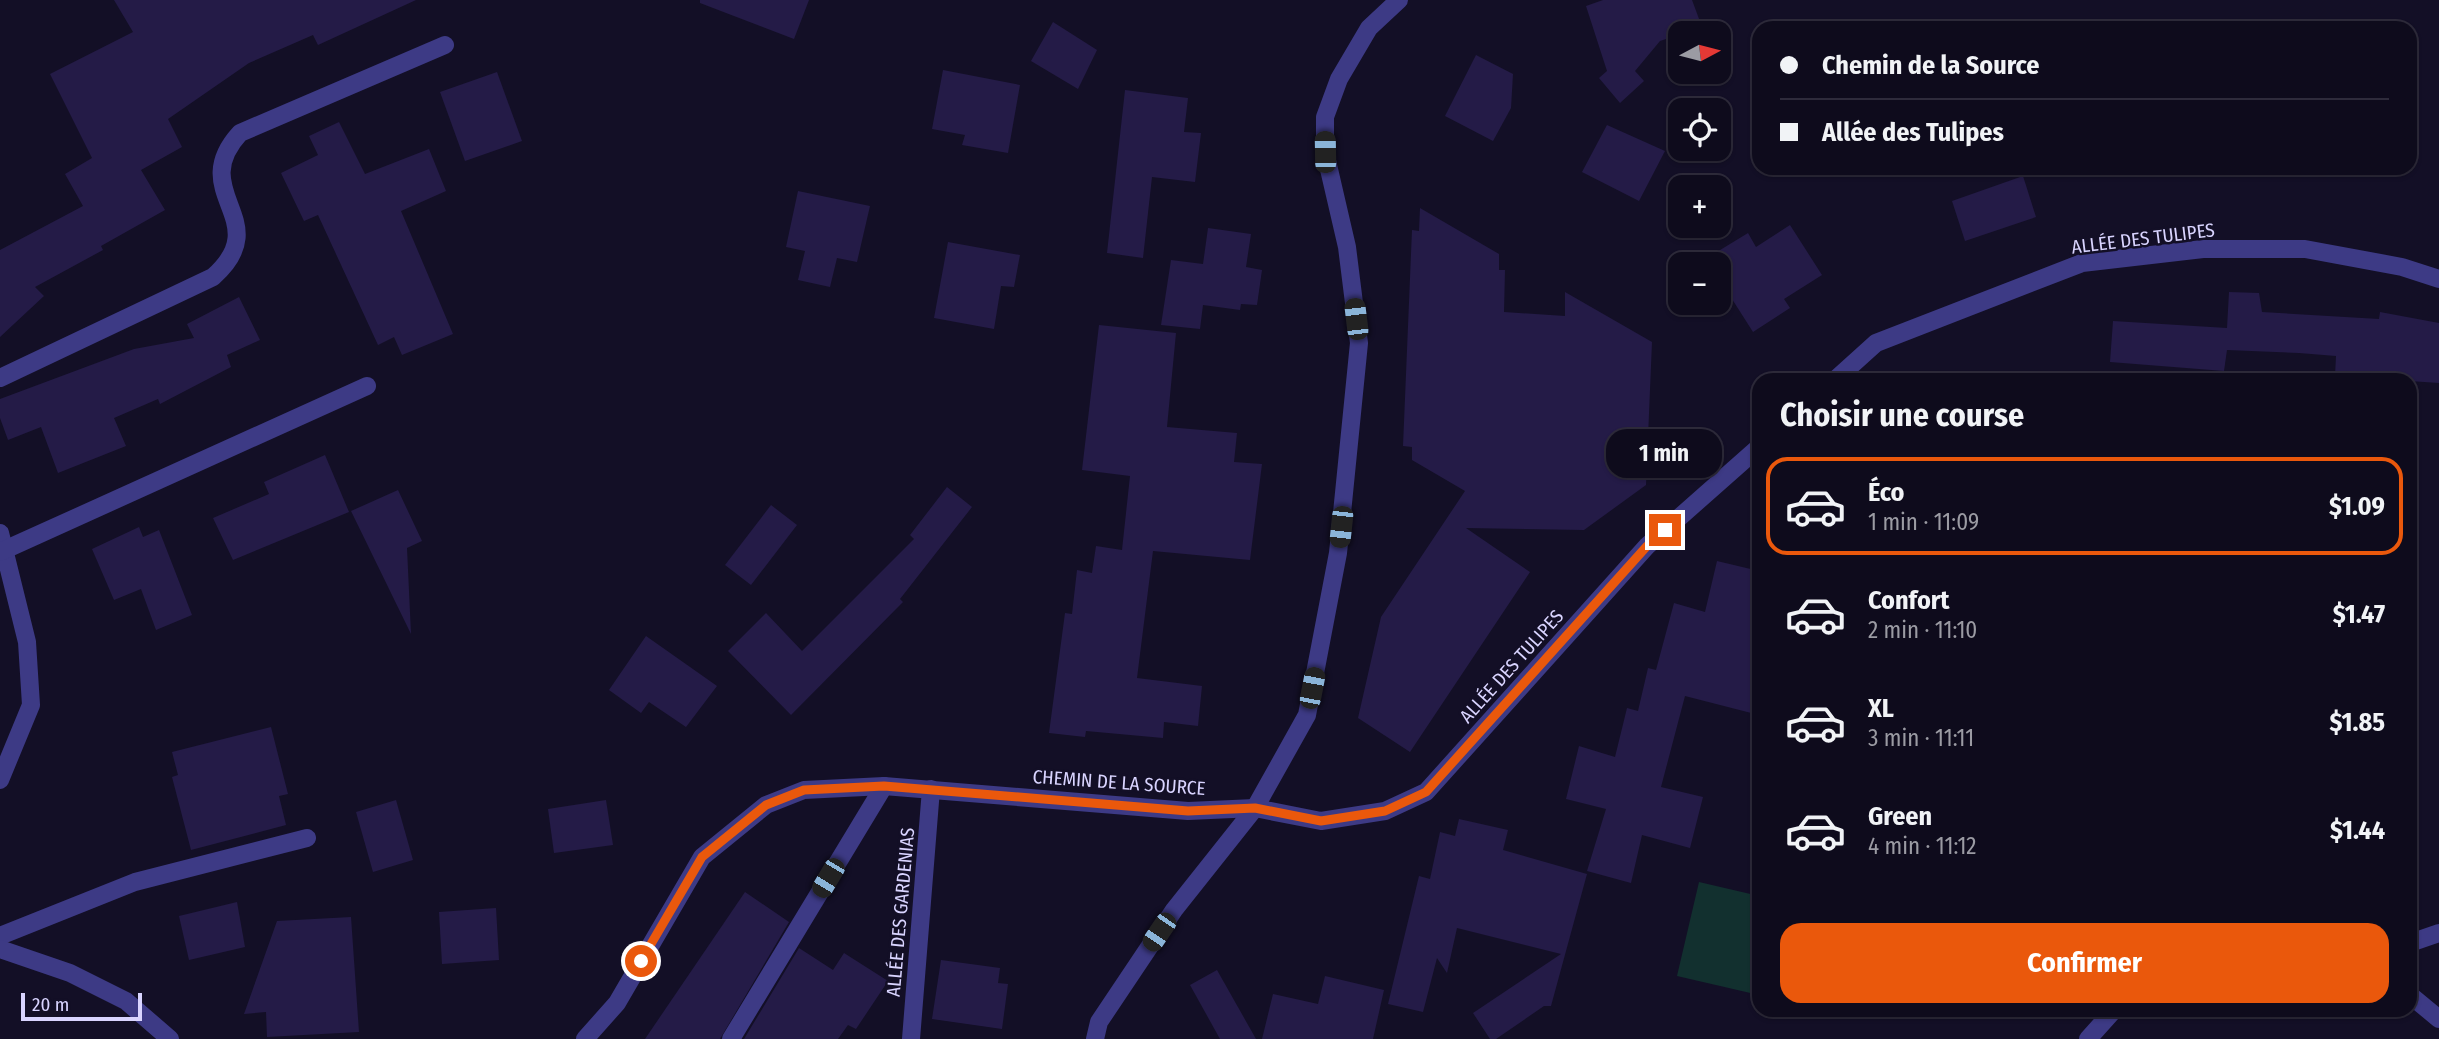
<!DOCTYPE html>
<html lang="fr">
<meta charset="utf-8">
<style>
body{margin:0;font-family:"Fira Sans Condensed",sans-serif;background:#171425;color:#f1f3f6;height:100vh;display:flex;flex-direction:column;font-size:26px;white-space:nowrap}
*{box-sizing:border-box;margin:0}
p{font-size:23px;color:#9b9ba3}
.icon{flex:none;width:38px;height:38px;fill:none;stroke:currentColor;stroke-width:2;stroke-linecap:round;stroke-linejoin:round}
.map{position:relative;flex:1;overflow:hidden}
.details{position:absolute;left:1752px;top:373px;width:665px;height:644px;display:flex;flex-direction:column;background:#0e0b1c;border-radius:21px;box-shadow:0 2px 5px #0004,0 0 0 2px #2e2b3b}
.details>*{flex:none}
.top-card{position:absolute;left:1752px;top:21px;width:665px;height:154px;border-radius:21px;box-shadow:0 2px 5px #0004,0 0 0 2px #2e2b3b;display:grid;align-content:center;height:154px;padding:0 28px;background:#0e0b1c}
.needle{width:46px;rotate:83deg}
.controls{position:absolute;left:1668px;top:21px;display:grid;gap:14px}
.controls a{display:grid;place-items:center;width:63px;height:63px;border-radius:14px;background:#0e0b1c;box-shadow:0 2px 5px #0004,0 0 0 2px #2e2b3b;font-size:35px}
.scale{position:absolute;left:21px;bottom:18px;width:121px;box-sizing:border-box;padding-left:7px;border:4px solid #d9d4ff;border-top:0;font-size:19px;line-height:24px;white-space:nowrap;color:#d9d4ff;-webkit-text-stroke:5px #130f26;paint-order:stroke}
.end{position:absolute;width:32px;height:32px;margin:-16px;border:9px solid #ea580c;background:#fff;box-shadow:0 0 0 4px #fff}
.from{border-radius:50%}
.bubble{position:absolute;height:49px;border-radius:21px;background:#0e0b1c;box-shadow:0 2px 5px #0004,0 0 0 2px #2e2b3b;font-size:23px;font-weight:700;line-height:49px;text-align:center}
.car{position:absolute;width:21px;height:42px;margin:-21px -10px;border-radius:9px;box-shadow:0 0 5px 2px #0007;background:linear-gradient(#222 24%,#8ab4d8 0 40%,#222 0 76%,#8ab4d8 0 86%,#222 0)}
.top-card b{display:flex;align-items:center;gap:24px;height:66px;font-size:26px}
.top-card b+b{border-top:2px solid #2e2b3b}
.top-card i{width:18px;height:18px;background:#f1f3f6}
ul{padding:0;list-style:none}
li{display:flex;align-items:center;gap:21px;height:98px;margin:0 14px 10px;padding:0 14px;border:4px solid transparent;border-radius:21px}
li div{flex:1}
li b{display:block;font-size:26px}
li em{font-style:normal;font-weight:700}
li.selected{border-color:#ea580c}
li>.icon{width:63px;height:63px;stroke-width:1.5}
h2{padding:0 28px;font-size:32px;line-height:84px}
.primary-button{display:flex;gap:14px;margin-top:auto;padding:14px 28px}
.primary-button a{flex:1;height:80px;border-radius:21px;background:#ea580c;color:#fff;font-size:28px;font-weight:700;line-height:80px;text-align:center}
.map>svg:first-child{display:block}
.pitch{fill:#12302f}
.building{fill:#241b47}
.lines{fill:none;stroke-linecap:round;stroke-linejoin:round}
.minor{stroke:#3d3a85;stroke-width:18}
.route{stroke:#ea580c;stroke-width:9}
.labels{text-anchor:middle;stroke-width:5;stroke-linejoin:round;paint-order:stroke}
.street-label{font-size:19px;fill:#d9d4ff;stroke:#130f26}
</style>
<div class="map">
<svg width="2439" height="1039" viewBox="0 0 2439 1039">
<rect width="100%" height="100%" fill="#130f26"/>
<polygon class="pitch" points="1699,882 1759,896 1759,995 1677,976"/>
<g class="building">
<polygon points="114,0 416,0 318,45 313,35 249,63 168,119 182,147 141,170 165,210 101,246 103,250 35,287 44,296 0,337 0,250 83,206 65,174 92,158 50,74 133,32"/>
<polygon points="700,0 809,0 794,39 700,3"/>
<polygon points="1603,0 1692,0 1702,27 1660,41 1635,71 1644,81 1620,103 1599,78 1607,71 1586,6"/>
<polygon points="1053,22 1097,50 1078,89 1031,61"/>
<polygon points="1476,55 1513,74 1511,108 1493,141 1445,116"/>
<polygon points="943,70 1020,85 1008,153 962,145 965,135 932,129"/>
<polygon points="497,72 522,141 465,161 440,92"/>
<polygon points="1125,90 1188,98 1184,132 1201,133 1195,182 1152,177 1143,258 1107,253"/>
<polygon points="339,122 365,174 429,149 446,191 401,211 453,334 402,355 394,337 378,345 318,215 304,221 281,173 318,155 309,136"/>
<polygon points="1607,125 1665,151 1639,201 1582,172"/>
<polygon points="2023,176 2036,217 1965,241 1952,201"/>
<polygon points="798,191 870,206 857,262 837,258 830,287 798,280 805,251 786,247"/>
<polygon points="1420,208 1499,254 1499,270 1505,270 1504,312 1565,316 1565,292 1652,342 1646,485 1584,530 1466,528 1530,572 1410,752 1358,718 1381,617 1465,491 1412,460 1412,447 1403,446 1412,230 1419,231"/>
<polygon points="1790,225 1822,275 1784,299 1790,308 1753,332 1718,277 1718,264 1710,264 1707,258 1748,233 1756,247"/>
<polygon points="1208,228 1251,234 1246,267 1262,270 1257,305 1241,304 1240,310 1203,305 1200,329 1161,325 1171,260 1203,264"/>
<polygon points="948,242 1020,255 1014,287 1001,286 994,329 934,318"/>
<polygon points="2229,292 2259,293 2262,312 2379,319 2380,312 2439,323 2439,383 2335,376 2336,356 2299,353 2227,350 2224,371 2110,362 2113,321 2227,328"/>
<polygon points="239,297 260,340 227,355 231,367 160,404 158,399 114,418 126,446 58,473 41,427 8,440 0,418 0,399 134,349 194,338 187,324"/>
<polygon points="1099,325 1176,333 1167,427 1237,433 1234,462 1262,464 1250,560 1153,551 1137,678 1202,686 1198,726 1164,722 1163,738 1086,731 1085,737 1049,733 1065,613 1072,614 1077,570 1092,573 1096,546 1122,550 1130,476 1082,470"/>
<polygon points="325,455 349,512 233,560 213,518 269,494 264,482"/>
<polygon points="947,487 972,507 900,599 903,602 791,715 728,651 766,613 802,651 914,539 910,535"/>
<polygon points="398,490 422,541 407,548 411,634 351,511"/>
<polygon points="771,505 797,525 751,585 725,565"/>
<polygon points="139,527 143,537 159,530 192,615 156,630 141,589 114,600 92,549"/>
<polygon points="1717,561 1759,571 1751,622 1759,624 1759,715 1685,696 1661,787 1703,797 1690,848 1642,835 1631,883 1587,871 1606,809 1566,799 1579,746 1615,757 1627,708 1638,711 1648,668 1656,670 1674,603 1705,612"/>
<polygon points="646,636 717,686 686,727 649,702 641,713 609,690"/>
<polygon points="271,727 288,794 279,796 286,825 191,850 172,777 178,775 172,752"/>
<polygon points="396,800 413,860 373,872 356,812"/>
<polygon points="606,800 613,845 554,853 548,809"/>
<polygon points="1459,819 1508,830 1503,850 1587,874 1551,1006 1544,1006 1496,1039 1490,1039 1473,1013 1561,954 1457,928 1447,973 1437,958 1423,1012 1388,1004 1419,876 1430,879 1440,832 1455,836"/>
<polygon points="745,892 789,922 720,1039 645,1039"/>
<polygon points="237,902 245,947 189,960 179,916"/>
<polygon points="496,908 499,960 442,964 439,912"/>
<polygon points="351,917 359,1032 267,1037 266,1012 244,1014 277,921"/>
<polygon points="799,948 833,970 844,953 888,981 856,1029 848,1025 838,1039 744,1039"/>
<polygon points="941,960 1000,968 998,983 1008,984 1002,1029 932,1019"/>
<polygon points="1217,970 1256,1039 1220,1039 1190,985"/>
<polygon points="1325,976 1384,990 1373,1039 1262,1039 1273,994 1318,1004"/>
</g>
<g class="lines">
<g class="minor">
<path d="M0 378 213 277C277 220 185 193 240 133L445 45"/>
<polyline points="1835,380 1876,343 2082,263 2203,249 2305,249 2402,267 2439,279"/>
<polyline points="0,533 27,642 31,705 0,780"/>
<polyline points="0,552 367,386"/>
<polyline points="0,936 135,882 307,838"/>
<polyline points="2410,943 2439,933"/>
<polyline points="0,949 70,973 126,1001 170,1039"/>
<polyline points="2410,995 2439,1019"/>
<polyline points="585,1039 617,1003 702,857 766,805 804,790 884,786 1188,811 1255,808 1321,821 1385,811 1426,792 1647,546 1759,447"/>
<polyline points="731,1039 884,786"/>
<polyline points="911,1039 931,789"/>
<polyline points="1095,1039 1099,1022 1174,910 1255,808 1307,715 1338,553 1359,343 1347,247 1325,152 1325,117 1339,79 1369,28 1399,0"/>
<polyline points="2088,1039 2114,1010"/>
</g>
</g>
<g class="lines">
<polyline class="route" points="641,961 702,857 766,805 804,790 884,786 1188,811 1255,808 1321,821 1385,811 1426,792 1647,546 1665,530"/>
</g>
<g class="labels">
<g class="street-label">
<text transform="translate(2143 238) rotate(-7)" y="7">ALLÉE DES TULIPES</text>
<text transform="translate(1511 666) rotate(-48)" y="7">ALLÉE DES TULIPES</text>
<text transform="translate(1119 782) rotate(4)" y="7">CHEMIN DE LA SOURCE</text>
<text transform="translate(900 912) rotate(-85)" y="7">ALLÉE DES GARDENIAS</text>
</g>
</g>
</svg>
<div class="controls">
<a><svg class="needle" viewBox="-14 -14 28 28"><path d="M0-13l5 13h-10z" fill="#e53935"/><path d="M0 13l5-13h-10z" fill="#9b9ba3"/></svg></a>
<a><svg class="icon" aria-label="locate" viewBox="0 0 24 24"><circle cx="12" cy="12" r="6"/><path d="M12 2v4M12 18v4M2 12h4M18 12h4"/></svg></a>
<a>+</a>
<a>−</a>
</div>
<div class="scale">20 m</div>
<i class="end from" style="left:641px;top:961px"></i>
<i class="end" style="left:1665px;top:530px"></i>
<div class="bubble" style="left:1606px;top:429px;width:116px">1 min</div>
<i class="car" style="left:1325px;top:152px;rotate:359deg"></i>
<i class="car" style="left:1356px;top:319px;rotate:353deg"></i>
<i class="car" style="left:1341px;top:527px;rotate:186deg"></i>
<i class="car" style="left:1312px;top:688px;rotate:11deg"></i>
<i class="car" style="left:828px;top:878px;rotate:211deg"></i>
<i class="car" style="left:1159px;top:932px;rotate:214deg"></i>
<div class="top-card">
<b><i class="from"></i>Chemin de la Source</b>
<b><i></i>Allée des Tulipes</b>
</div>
<section class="details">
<h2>Choisir une course</h2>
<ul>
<li class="selected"><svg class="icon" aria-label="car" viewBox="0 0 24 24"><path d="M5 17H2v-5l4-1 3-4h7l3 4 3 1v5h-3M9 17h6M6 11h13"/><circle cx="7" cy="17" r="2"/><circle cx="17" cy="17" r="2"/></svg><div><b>Éco</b><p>1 min · 11:09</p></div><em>$1.09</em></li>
<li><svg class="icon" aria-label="car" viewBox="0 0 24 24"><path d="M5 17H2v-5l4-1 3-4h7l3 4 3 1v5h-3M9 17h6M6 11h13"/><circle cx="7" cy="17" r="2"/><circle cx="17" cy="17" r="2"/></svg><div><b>Confort</b><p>2 min · 11:10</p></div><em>$1.47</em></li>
<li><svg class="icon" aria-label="car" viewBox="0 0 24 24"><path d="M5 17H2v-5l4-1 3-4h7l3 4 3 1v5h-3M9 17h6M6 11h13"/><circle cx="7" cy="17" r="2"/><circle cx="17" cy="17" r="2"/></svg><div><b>XL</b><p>3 min · 11:11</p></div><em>$1.85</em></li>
<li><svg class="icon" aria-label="car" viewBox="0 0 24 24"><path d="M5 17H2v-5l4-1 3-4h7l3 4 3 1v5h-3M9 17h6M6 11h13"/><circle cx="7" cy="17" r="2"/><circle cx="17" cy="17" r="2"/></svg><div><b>Green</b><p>4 min · 11:12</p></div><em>$1.44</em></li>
</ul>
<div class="primary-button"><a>Confirmer</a></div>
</section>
</div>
